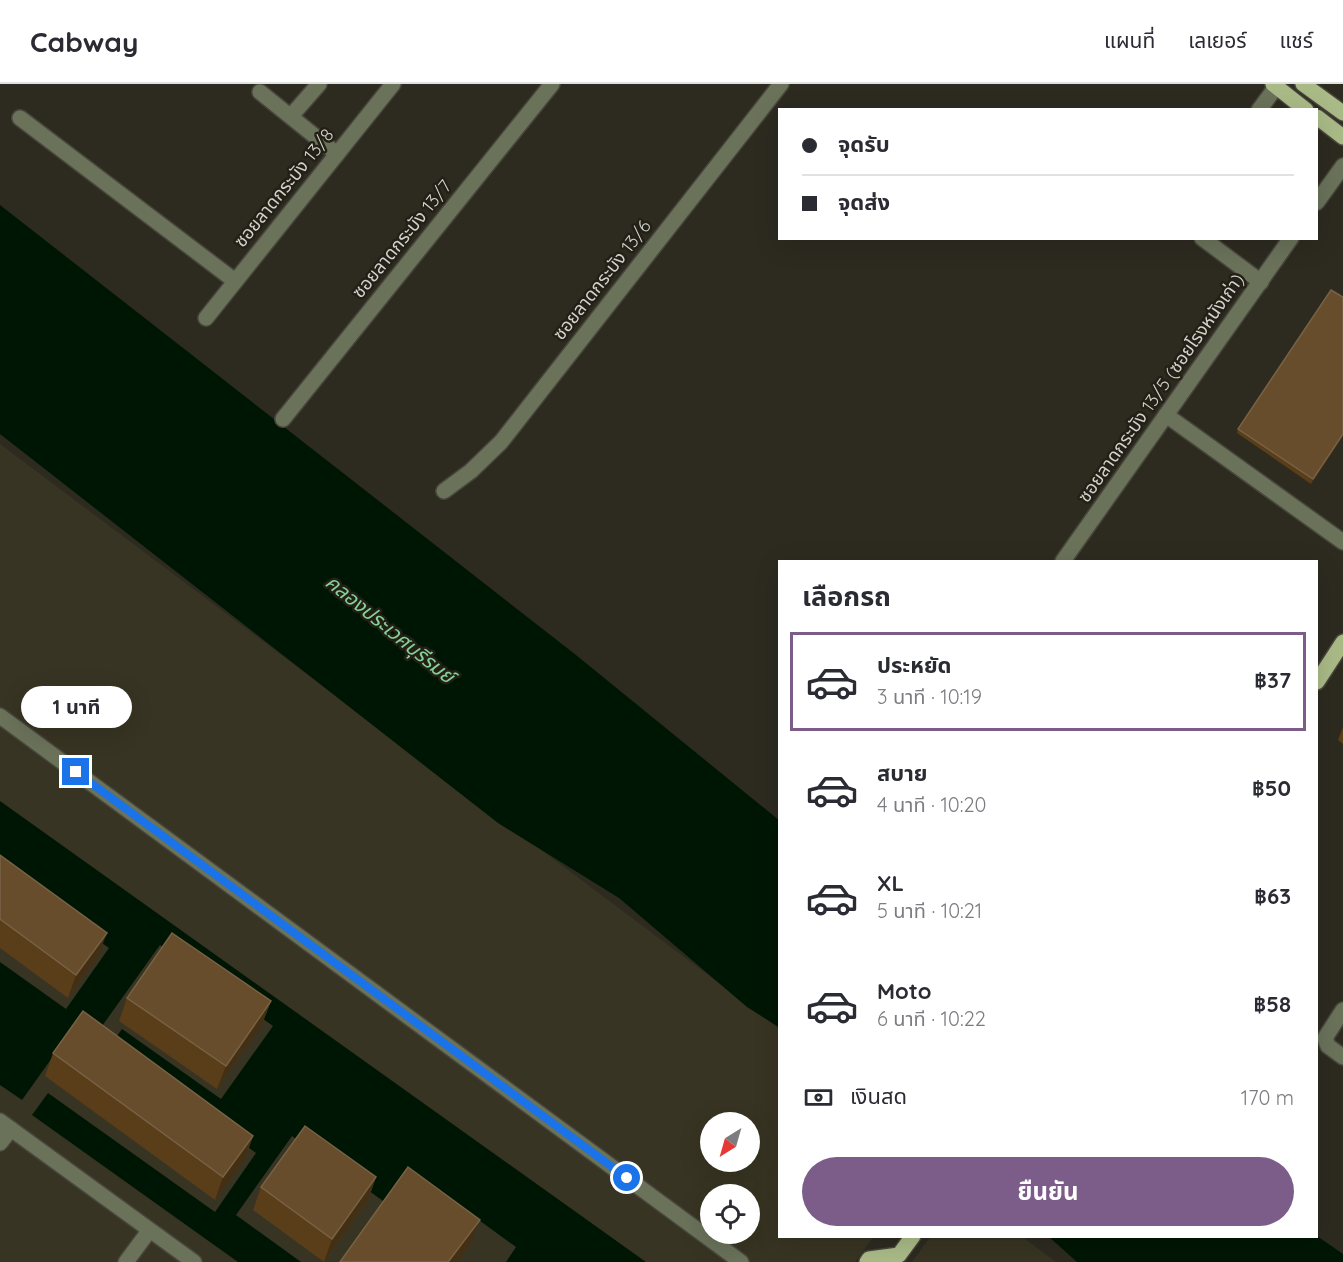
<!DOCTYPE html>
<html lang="th">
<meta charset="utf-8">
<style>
body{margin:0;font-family:Quicksand,"Noto Sans Thai",sans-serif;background:#f7f7f7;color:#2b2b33;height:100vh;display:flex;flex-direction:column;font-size:22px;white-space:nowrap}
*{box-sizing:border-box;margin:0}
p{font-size:20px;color:#7c7c81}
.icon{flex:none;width:33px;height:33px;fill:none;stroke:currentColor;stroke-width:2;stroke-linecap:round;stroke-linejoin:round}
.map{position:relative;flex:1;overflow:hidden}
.panel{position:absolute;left:778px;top:476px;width:540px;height:678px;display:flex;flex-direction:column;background:#fff;border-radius:0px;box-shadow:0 6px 24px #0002}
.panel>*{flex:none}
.hud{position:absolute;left:778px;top:24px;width:540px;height:132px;border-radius:0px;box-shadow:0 6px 24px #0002;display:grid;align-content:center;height:132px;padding:0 24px;background:#fff}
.needle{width:39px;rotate:217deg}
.controls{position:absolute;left:700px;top:1028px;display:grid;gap:12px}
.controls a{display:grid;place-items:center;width:60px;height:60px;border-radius:50%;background:#fff;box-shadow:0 6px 24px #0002;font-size:30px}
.end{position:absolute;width:27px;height:27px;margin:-14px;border:8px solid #1a73e8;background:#fff;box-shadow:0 0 0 3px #fff}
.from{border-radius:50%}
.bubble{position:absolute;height:42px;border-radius:21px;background:#fff;box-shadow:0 6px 24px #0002;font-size:20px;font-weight:700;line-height:42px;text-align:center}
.hud b{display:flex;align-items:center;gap:21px;height:57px;font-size:22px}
.hud b+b{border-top:2px solid #e1e1e2}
.hud i{width:15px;height:15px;background:#2b2b33}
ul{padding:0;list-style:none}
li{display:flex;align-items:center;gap:18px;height:99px;margin:0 12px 9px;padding:0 12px;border:3px solid transparent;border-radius:0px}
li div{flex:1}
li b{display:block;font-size:22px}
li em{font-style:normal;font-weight:700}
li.selected{border-color:#7c5c89}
li>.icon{width:54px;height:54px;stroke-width:1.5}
h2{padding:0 24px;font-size:27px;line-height:72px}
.pay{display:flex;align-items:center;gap:15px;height:66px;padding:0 24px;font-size:22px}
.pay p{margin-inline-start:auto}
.button{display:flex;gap:12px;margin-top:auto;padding:12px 24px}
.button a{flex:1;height:69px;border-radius:36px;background:#7c5c89;color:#fff;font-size:24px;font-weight:700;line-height:69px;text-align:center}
header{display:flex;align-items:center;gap:36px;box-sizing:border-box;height:84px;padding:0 30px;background:#fff;border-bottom:2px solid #e1e1e2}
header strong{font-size:28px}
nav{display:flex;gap:33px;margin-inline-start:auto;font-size:21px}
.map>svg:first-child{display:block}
.built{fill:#383423;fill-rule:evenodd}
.water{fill:#001604}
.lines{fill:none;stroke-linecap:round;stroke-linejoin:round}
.minor-casing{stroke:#48463c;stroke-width:18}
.major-casing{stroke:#48463c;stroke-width:18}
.minor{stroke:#6a725a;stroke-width:15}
.major{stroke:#a9ba87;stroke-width:15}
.wall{fill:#5a3d19}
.shaded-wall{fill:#432f13}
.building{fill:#674d2c;stroke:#786245;stroke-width:1.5}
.route{stroke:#1a73e8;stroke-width:8}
.labels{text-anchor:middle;stroke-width:5;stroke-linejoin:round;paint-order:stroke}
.street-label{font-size:18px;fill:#d4d2cc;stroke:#232117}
.water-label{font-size:20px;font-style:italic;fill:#86d397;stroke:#232117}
</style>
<header>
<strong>Cabway</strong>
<nav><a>แผนที่</a><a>เลเยอร์</a><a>แชร์</a></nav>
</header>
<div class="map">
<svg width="1343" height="1178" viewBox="0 0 1343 1178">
<rect width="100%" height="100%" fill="#2d2b20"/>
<g class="built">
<path d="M0 360 780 945V1152H874L855 1178H0ZM711 1038H750V1077H711ZM711 1110H750V1149H711Z"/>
<polygon points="931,1152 1021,1152 1056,1178 912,1178"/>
</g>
<g class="water">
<polygon points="0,121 576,571 780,737 780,944 747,923 619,814 498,739 0,350"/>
<polygon points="0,717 646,1178 506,1178 516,1163 472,1131 449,1164 292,1052 236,1131 301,1178 238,1178 32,1031 48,1009 215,1128 256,1069 109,963 122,945 221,1015 273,942 160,861 92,956 74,943 22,1016 0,1001 0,878 66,925 109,864 0,786"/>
<polygon points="1048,1152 1317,1152 1343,1170 1343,1178 1077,1178"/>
</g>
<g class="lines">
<defs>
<g id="minor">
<polyline points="260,8 337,70"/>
<polyline points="1259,26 1276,3"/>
<polyline points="291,32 319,0"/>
<polyline points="20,34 235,197"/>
<polyline points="1317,118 1343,82"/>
<polyline points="1202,154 1261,198"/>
<polyline points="206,234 393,0"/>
<polyline points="1166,331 1343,458"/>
<polyline points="283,335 552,0"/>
<polyline points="444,407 471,387 501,358 781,0"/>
<polyline points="1063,477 1291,154"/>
<polyline points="0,632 741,1178"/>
<polyline points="1343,926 1325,954 1328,962 1343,973"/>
<polyline points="0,1037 194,1178"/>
<polyline points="0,1059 11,1045"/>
<polyline points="126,1178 149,1147"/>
</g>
<g id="major">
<polyline points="1273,0 1306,26"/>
<polyline points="1303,0 1343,29"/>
<polyline points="1317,33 1343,53"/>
<polyline points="1317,598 1343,558"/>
<polyline points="867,1178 869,1175 899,1171 913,1152"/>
</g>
</defs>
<use href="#minor" class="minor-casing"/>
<use href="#major" class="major-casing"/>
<use href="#minor" class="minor"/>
<use href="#major" class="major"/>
</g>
<g class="wall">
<polygon points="1238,345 1343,352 1311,400 1237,349"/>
<polygon points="1343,643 1343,660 1338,656"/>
<polygon points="0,771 98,872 68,914 0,864"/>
<polygon points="127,914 271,917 262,940 217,1005 119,937"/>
<polygon points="53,969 253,1052 245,1075 215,1116 45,992"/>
<polygon points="376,1093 368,1116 324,1178 253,1126 261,1103"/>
</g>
<g class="shaded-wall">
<polygon points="1343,350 1343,352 1311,400 1313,395"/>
<polygon points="107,849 98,872 68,914 76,891"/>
<polygon points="271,917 262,940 217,1005 226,982"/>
<polygon points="253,1052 245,1075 215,1116 223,1093"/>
<polygon points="376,1093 368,1116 324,1178 332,1155"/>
<polygon points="480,1136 471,1159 457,1178 448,1178"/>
</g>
<g class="building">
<polygon points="1331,206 1343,213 1343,350 1313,395 1238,345"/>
<polygon points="0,771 107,849 76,891 0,835"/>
<polygon points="172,849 271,917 226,982 127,914"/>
<polygon points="83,927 253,1052 223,1093 53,969"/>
<polygon points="305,1042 376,1093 332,1155 261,1103"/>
<polygon points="408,1083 480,1136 448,1178 340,1178"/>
</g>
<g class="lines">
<polyline class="route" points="76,688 627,1094"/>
</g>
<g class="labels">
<g class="street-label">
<text transform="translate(284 104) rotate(-51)" y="6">ซอยลาดกระบัง 13/8</text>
<text transform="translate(402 155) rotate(-51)" y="6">ซอยลาดกระบัง 13/7</text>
<text transform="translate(602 196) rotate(-52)" y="6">ซอยลาดกระบัง 13/6</text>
<text transform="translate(1161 304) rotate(-55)" y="6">ซอยลาดกระบัง 13/5 (ซอยโรงหนังเก่า)</text>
</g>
<g class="water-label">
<text transform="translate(390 545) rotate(39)" y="7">คลองประเวศบุรีรมย์</text>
</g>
</g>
</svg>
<div class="controls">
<a><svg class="needle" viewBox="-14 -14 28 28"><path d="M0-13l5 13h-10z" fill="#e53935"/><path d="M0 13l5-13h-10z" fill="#7c7c81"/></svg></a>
<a><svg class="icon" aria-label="locate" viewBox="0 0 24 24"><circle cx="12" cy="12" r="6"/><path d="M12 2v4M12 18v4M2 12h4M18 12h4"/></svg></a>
</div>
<i class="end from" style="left:627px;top:1094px"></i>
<i class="end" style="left:76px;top:688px"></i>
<div class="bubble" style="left:21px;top:602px;width:111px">1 นาที</div>
<div class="hud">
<b><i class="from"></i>จุดรับ</b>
<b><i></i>จุดส่ง</b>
</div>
<section class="panel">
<h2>เลือกรถ</h2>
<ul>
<li class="selected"><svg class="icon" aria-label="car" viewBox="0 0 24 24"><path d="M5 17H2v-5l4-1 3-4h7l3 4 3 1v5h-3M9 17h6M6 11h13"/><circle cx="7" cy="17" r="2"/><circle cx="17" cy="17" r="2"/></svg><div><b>ประหยัด</b><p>3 นาที · 10:19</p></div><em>฿37</em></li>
<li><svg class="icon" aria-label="car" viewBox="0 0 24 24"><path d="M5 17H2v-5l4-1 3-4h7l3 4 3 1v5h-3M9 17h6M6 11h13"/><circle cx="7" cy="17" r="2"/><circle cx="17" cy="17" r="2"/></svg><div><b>สบาย</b><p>4 นาที · 10:20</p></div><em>฿50</em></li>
<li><svg class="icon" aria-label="car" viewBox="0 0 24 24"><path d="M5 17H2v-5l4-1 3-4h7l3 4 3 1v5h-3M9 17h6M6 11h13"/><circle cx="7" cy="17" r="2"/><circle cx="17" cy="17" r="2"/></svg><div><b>XL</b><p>5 นาที · 10:21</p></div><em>฿63</em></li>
<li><svg class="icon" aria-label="car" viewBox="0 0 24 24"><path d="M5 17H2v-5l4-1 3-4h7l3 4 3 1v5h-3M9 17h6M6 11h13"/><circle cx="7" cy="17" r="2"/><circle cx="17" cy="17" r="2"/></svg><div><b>Moto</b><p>6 นาที · 10:22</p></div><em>฿58</em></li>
</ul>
<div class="pay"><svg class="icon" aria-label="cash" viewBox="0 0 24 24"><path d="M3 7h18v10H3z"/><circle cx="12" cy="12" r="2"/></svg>เงินสด<p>170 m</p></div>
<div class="button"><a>ยืนยัน</a></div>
</section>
</div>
